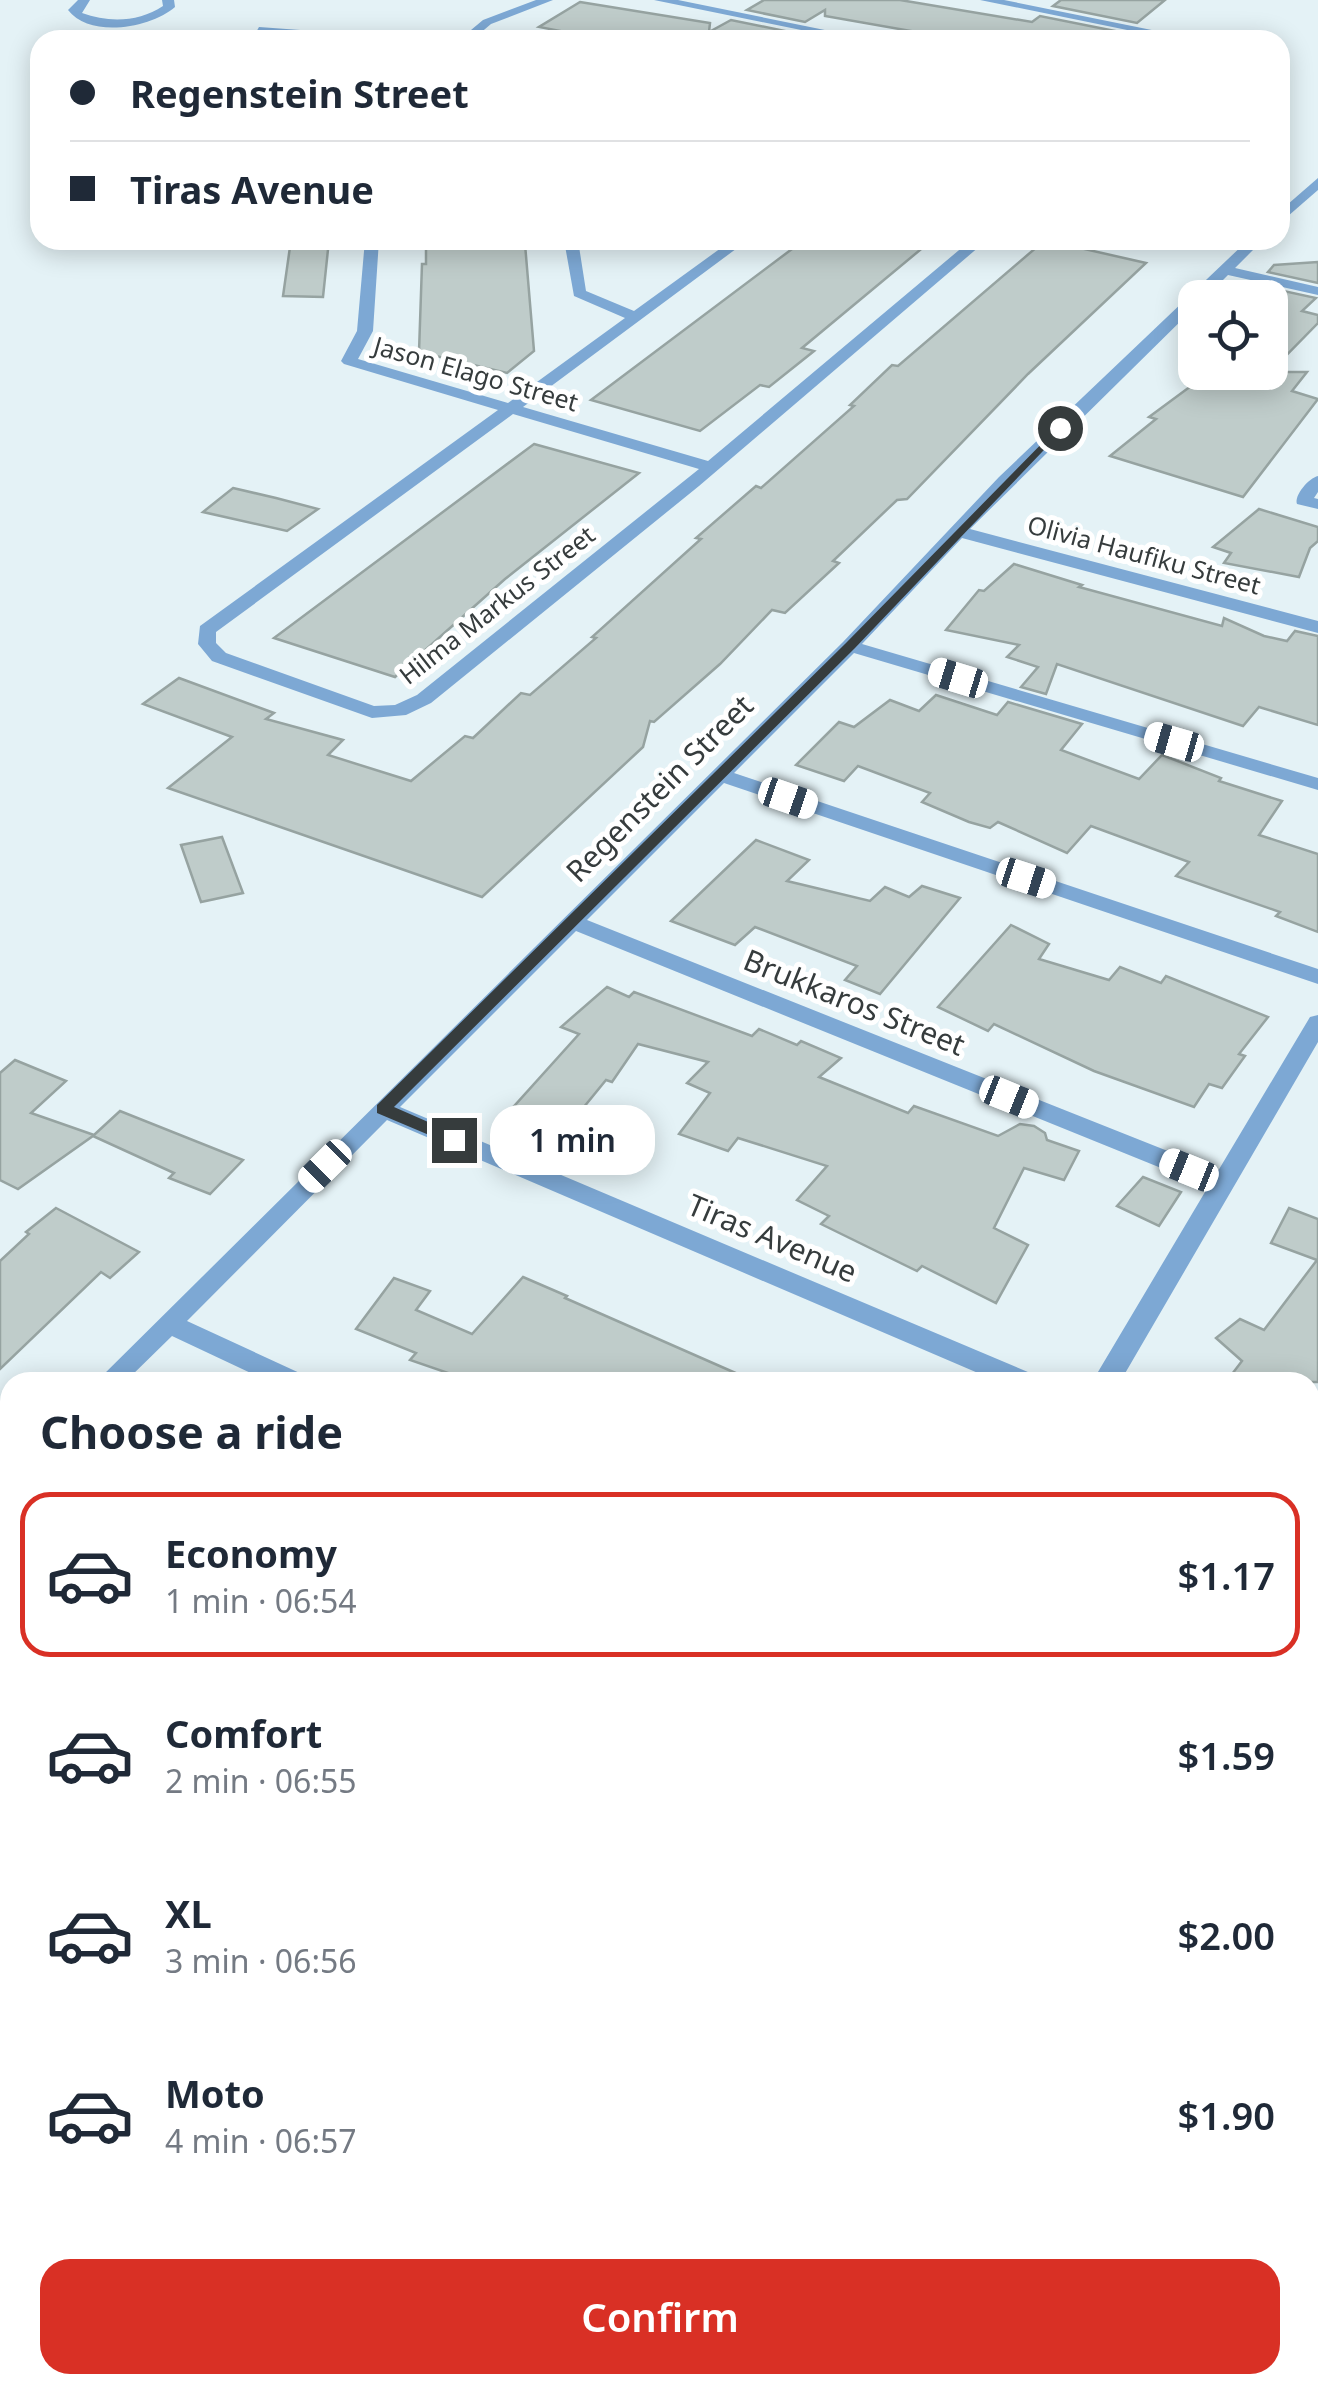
<!DOCTYPE html>
<meta charset="utf-8">
<style>
body{margin:0;font-family:"Noto Sans",sans-serif;background:#f6f6f7;color:#1f2937;height:100vh;display:flex;flex-direction:column;font-size:38px;white-space:nowrap}
*{box-sizing:border-box;margin:0}
p{font-size:32px;color:#747a83}
.icon{flex:none;width:55px;height:55px;fill:none;stroke:currentColor;stroke-width:2;stroke-linecap:round;stroke-linejoin:round}
.map{position:relative;flex:1;overflow:hidden}
.panel{position:absolute;left:0px;top:1372px;width:1320px;height:1022px;display:flex;flex-direction:column;background:#fff;border-radius:30px 30px 0 0;box-shadow:0 5px 25px #0003}
.panel>*{flex:none}
.banner{position:absolute;left:30px;top:30px;width:1260px;height:220px;border-radius:30px;box-shadow:0 5px 25px #0003;display:grid;align-content:center;height:220px;padding:0 40px;background:#fff}
.tools{position:absolute;left:1178px;top:280px;display:grid;gap:20px}
.tools a{display:grid;place-items:center;width:110px;height:110px;border-radius:20px;background:#fff;box-shadow:0 5px 25px #0003;font-size:50px}
.end{position:absolute;width:45px;height:45px;margin:-22px;border:12px solid #363c3d;background:#fff;box-shadow:0 0 0 5px #fff}
.from{border-radius:50%}
.bubble{position:absolute;height:70px;border-radius:30px;background:#fff;box-shadow:0 5px 25px #0003;font-size:32px;font-weight:600;line-height:70px;text-align:center}
.car{position:absolute;width:30px;height:60px;margin:-30px -15px;border-radius:12px;box-shadow:0 0 8px 2px #0007;background:linear-gradient(#fff 24%,#345 0 40%,#fff 0 76%,#345 0 86%,#fff 0)}
.banner b{display:flex;align-items:center;gap:35px;height:95px;font-size:38px}
.banner b+b{border-top:2px solid #e0e1e3}
.banner i{width:25px;height:25px;background:#1f2937}
ul{padding:0;list-style:none}
li{display:flex;align-items:center;gap:30px;height:165px;margin:0 20px 15px;padding:0 20px;border:5px solid transparent;border-radius:30px}
li div{flex:1}
li b{display:block;font-size:38px}
li em{font-style:normal;font-weight:600}
li.on{border-color:#d93025}
li>.icon{width:90px;height:90px;stroke-width:1.5}
h2{padding:0 40px;font-size:45px;line-height:120px}
.button{display:flex;gap:20px;margin-top:auto;padding:20px 40px}
.button a{flex:1;height:115px;border-radius:30px;background:#d93025;color:#fff;font-size:40px;font-weight:600;line-height:115px;text-align:center}
.map>svg:first-child{display:block}
.building{fill:#bfccca;stroke:#96a3a1;stroke-width:2.5}
.lines{fill:none;stroke-linecap:round;stroke-linejoin:round}
.minor{fill:#7da8d4;fill-rule:evenodd}
.route{fill:#363c3d}
.labels{text-anchor:middle;stroke-width:10;stroke-linejoin:round;paint-order:stroke}
.far-street-label{font-size:25px;fill:#363c3d;stroke:#fff}
.street-label{font-size:30px;fill:#363c3d;stroke:#fff}
</style>
<div class="map">
<svg width="1318" height="2393" viewBox="0 0 1318 2393">
<rect width="100%" height="100%" fill="#e4f2f6"/>
<g class="building">
<polygon points="764,0 900,0 1032,22 1040,16 1125,33 1117,40 962,40 825,16 825,10 805,22 747,10"/>
<polygon points="1061,0 1165,0 1137,23 1053,6"/>
<polygon points="580,2 710,23 709,32 731,20 790,32 777,40 607,40 539,27"/>
<polygon points="291,240 329,240 323,297 283,296"/>
<polygon points="426,240 461,240 461,246 525,244 534,351 507,373 419,352 422,264 426,264"/>
<polygon points="804,240 932,240 802,348 814,351 769,387 760,385 700,431 591,400"/>
<polygon points="1045,240 1146,263 1028,374 907,499 897,500 833,561 839,563 785,613 772,610 720,664 654,722 650,721 643,747 482,897 168,788 232,737 143,704 179,678 274,713 266,719 343,740 328,755 411,781 465,736 473,738 521,693 530,695 596,638 592,637 701,539 696,538 756,486 761,488 854,406 850,405 892,365 898,366"/>
<polygon points="1318,262 1318,283 1268,272 1274,265"/>
<polygon points="1256,285 1316,298 1302,311 1318,315 1318,323 1270,372 1270,298 1244,298"/>
<polygon points="1210,372 1307,372 1292,391 1318,399 1243,497 1110,456 1156,419 1149,417"/>
<polygon points="534,444 639,473 505,579 395,677 274,638"/>
<polygon points="233,488 276,498 318,509 287,531 203,512"/>
<polygon points="1259,509 1318,527 1318,541 1310,548 1299,577 1224,563 1231,553 1213,547"/>
<polygon points="1014,564 1082,585 1079,587 1222,626 1224,618 1264,636 1287,641 1295,631 1318,636 1318,725 1259,707 1243,726 1057,664 1046,694 1021,687 1038,667 1007,657 1019,645 946,630 979,590 984,591"/>
<polygon points="936,695 997,715 1008,702 1082,724 1061,750 1139,779 1162,755 1221,778 1219,781 1282,801 1259,835 1318,854 1318,932 1276,916 1280,912 1176,876 1189,862 1091,826 1067,853 998,822 990,828 969,822 922,802 930,793 858,766 844,781 796,765 839,722 854,727 890,700 919,711"/>
<polygon points="222,837 243,893 201,902 181,845"/>
<polygon points="756,840 809,860 787,881 870,901 885,887 909,897 922,886 960,898 880,994 845,980 857,966 755,927 735,945 671,921"/>
<polygon points="1011,925 1049,944 1039,959 1109,980 1120,967 1161,983 1166,976 1268,1017 1239,1054 1245,1056 1222,1088 1209,1084 1194,1107 1094,1071 994,1024 988,1031 938,1007"/>
<polygon points="607,987 629,997 634,992 752,1036 759,1029 797,1045 801,1041 841,1058 819,1077 908,1113 914,1106 998,1136 1020,1124 1034,1126 1045,1133 1047,1140 1079,1151 1064,1180 1024,1168 994,1228 1028,1245 996,1303 922,1266 917,1271 821,1224 829,1216 797,1200 827,1166 738,1138 728,1151 679,1134 710,1093 687,1083 708,1062 638,1044 612,1082 606,1080 570,1124 563,1122 552,1134 507,1114 579,1034 561,1027"/>
<polygon points="15,1060 66,1081 31,1113 94,1135 120,1111 243,1160 210,1194 169,1178 174,1173 93,1136 18,1189 0,1180 0,1073"/>
<polygon points="1143,1177 1181,1192 1159,1226 1117,1206"/>
<polygon points="56,1208 139,1252 110,1278 101,1272 0,1369 0,1261 29,1234 26,1232"/>
<polygon points="1289,1208 1318,1219 1318,1382 1226,1382 1242,1361 1216,1338 1240,1319 1264,1330 1317,1260 1271,1243"/>
<polygon points="523,1277 567,1296 565,1298 756,1382 474,1382 410,1360 416,1353 356,1329 394,1278 430,1291 416,1310 472,1334"/>
</g>
<g class="lines">
<g class="minor">
<path d="M78 0H90L82 13C109 23 139 22 163 6L162 0H174L175 7C151 28 90 39 68 10Z"/>
<polygon points="536,0 553,0 491,24 472,40 459,40 483,20"/>
<polygon points="654,0 678,0 874,40 850,40"/>
<polygon points="980,0 1004,0 1201,40 1176,40"/>
<polygon points="259,27 383,36 389,40 255,34"/>
<polygon points="1318,178 1318,190 1280,223 1280,211"/>
<path d="M365 240H379L373 331 358 359 508 403 625 318 574 296 564 240H578L586 291 634 311 732 240H748L523 407 708 461 971 240H987L699 486 431 703 406 715 372 718 212 661 198 644 200 626 498 410 344 364 341 361 357 331ZM513 414 699 469 417 695 395 705 374 706 226 653 216 643V632Z"/>
<polygon points="1248,240 1263,240 1235,268 1318,287 1318,295 1228,275 1205,298 1195,298 1195,307 970,529 1318,621 1318,633 962,538 862,644 1318,778 1318,790 854,653 734,773 1318,969 1318,984 724,783 587,920 1218,1171 1310,1017 1318,1015 1318,1042 1120,1382 1092,1382 1208,1187 576,931 400,1107 1035,1375 1038,1382 999,1382 387,1120 187,1321 304,1375 307,1382 270,1382 172,1336 125,1382 96,1382 843,642 999,477"/>
<path d="M1318 476V492L1314 498 1318 499V509L1297 504C1294 495 1309 478 1318 476Z"/>
<polygon points="10,1471 10,1500 0,1503 0,1474"/>
<polygon points="1310,1492 1318,1494 1318,1517 1310,1515"/>
<polygon points="1310,1875 1318,1878 1318,1909 1310,1906"/>
<polygon points="1207,2385 1256,2385 1259,2393 1210,2393"/>
</g>
</g>
<polygon class="route" points="1060,425 1063,430 855,648 394,1107 460,1136 460,1143 448,1143 377,1113 377,1105 846,643"/>
<g class="labels">
<g class="far-street-label">
<text transform="translate(476 374) rotate(16)" y="9">Jason Elago Street</text>
<text transform="translate(1144 555) rotate(15)" y="9">Olivia Haufiku Street</text>
<text transform="translate(497 605) rotate(-38)" y="9">Hilma Markus Street</text>
</g>
<g class="street-label">
<text transform="translate(660 789) rotate(-45)" y="10">Regenstein Street</text>
<text transform="translate(854 1003) rotate(22)" y="10">Brukkaros Street</text>
<text transform="translate(772 1239) rotate(23)" y="10">Tiras Avenue</text>
</g>
</g>
</svg>
<div class="tools">
<a><svg class="icon" aria-label="locate" viewBox="0 0 24 24"><circle cx="12" cy="12" r="6"/><path d="M12 2v4M12 18v4M2 12h4M18 12h4"/></svg></a>
</div>
<i class="end from" style="left:1060px;top:428px"></i>
<i class="end" style="left:454px;top:1140px"></i>
<div class="bubble" style="left:490px;top:1105px;width:165px">1 min</div>
<i class="car" style="left:958px;top:678px;rotate:287deg"></i>
<i class="car" style="left:1174px;top:742px;rotate:286deg"></i>
<i class="car" style="left:788px;top:798px;rotate:109deg"></i>
<i class="car" style="left:1026px;top:878px;rotate:108deg"></i>
<i class="car" style="left:1009px;top:1097px;rotate:112deg"></i>
<i class="car" style="left:325px;top:1166px;rotate:225deg"></i>
<i class="car" style="left:1189px;top:1170px;rotate:292deg"></i>
<div class="banner">
<b><i class="from"></i>Regenstein Street</b>
<b><i></i>Tiras Avenue</b>
</div>
<section class="panel">
<h2>Choose a ride</h2>
<ul>
<li class="on"><svg class="icon" aria-label="car" viewBox="0 0 24 24"><path d="M5 17H2v-5l4-1 3-4h7l3 4 3 1v5h-3M9 17h6M6 11h13"/><circle cx="7" cy="17" r="2"/><circle cx="17" cy="17" r="2"/></svg><div><b>Economy</b><p>1 min · 06:54</p></div><em>$1.17</em></li>
<li><svg class="icon" aria-label="car" viewBox="0 0 24 24"><path d="M5 17H2v-5l4-1 3-4h7l3 4 3 1v5h-3M9 17h6M6 11h13"/><circle cx="7" cy="17" r="2"/><circle cx="17" cy="17" r="2"/></svg><div><b>Comfort</b><p>2 min · 06:55</p></div><em>$1.59</em></li>
<li><svg class="icon" aria-label="car" viewBox="0 0 24 24"><path d="M5 17H2v-5l4-1 3-4h7l3 4 3 1v5h-3M9 17h6M6 11h13"/><circle cx="7" cy="17" r="2"/><circle cx="17" cy="17" r="2"/></svg><div><b>XL</b><p>3 min · 06:56</p></div><em>$2.00</em></li>
<li><svg class="icon" aria-label="car" viewBox="0 0 24 24"><path d="M5 17H2v-5l4-1 3-4h7l3 4 3 1v5h-3M9 17h6M6 11h13"/><circle cx="7" cy="17" r="2"/><circle cx="17" cy="17" r="2"/></svg><div><b>Moto</b><p>4 min · 06:57</p></div><em>$1.90</em></li>
</ul>
<div class="button"><a>Confirm</a></div>
</section>
</div>
